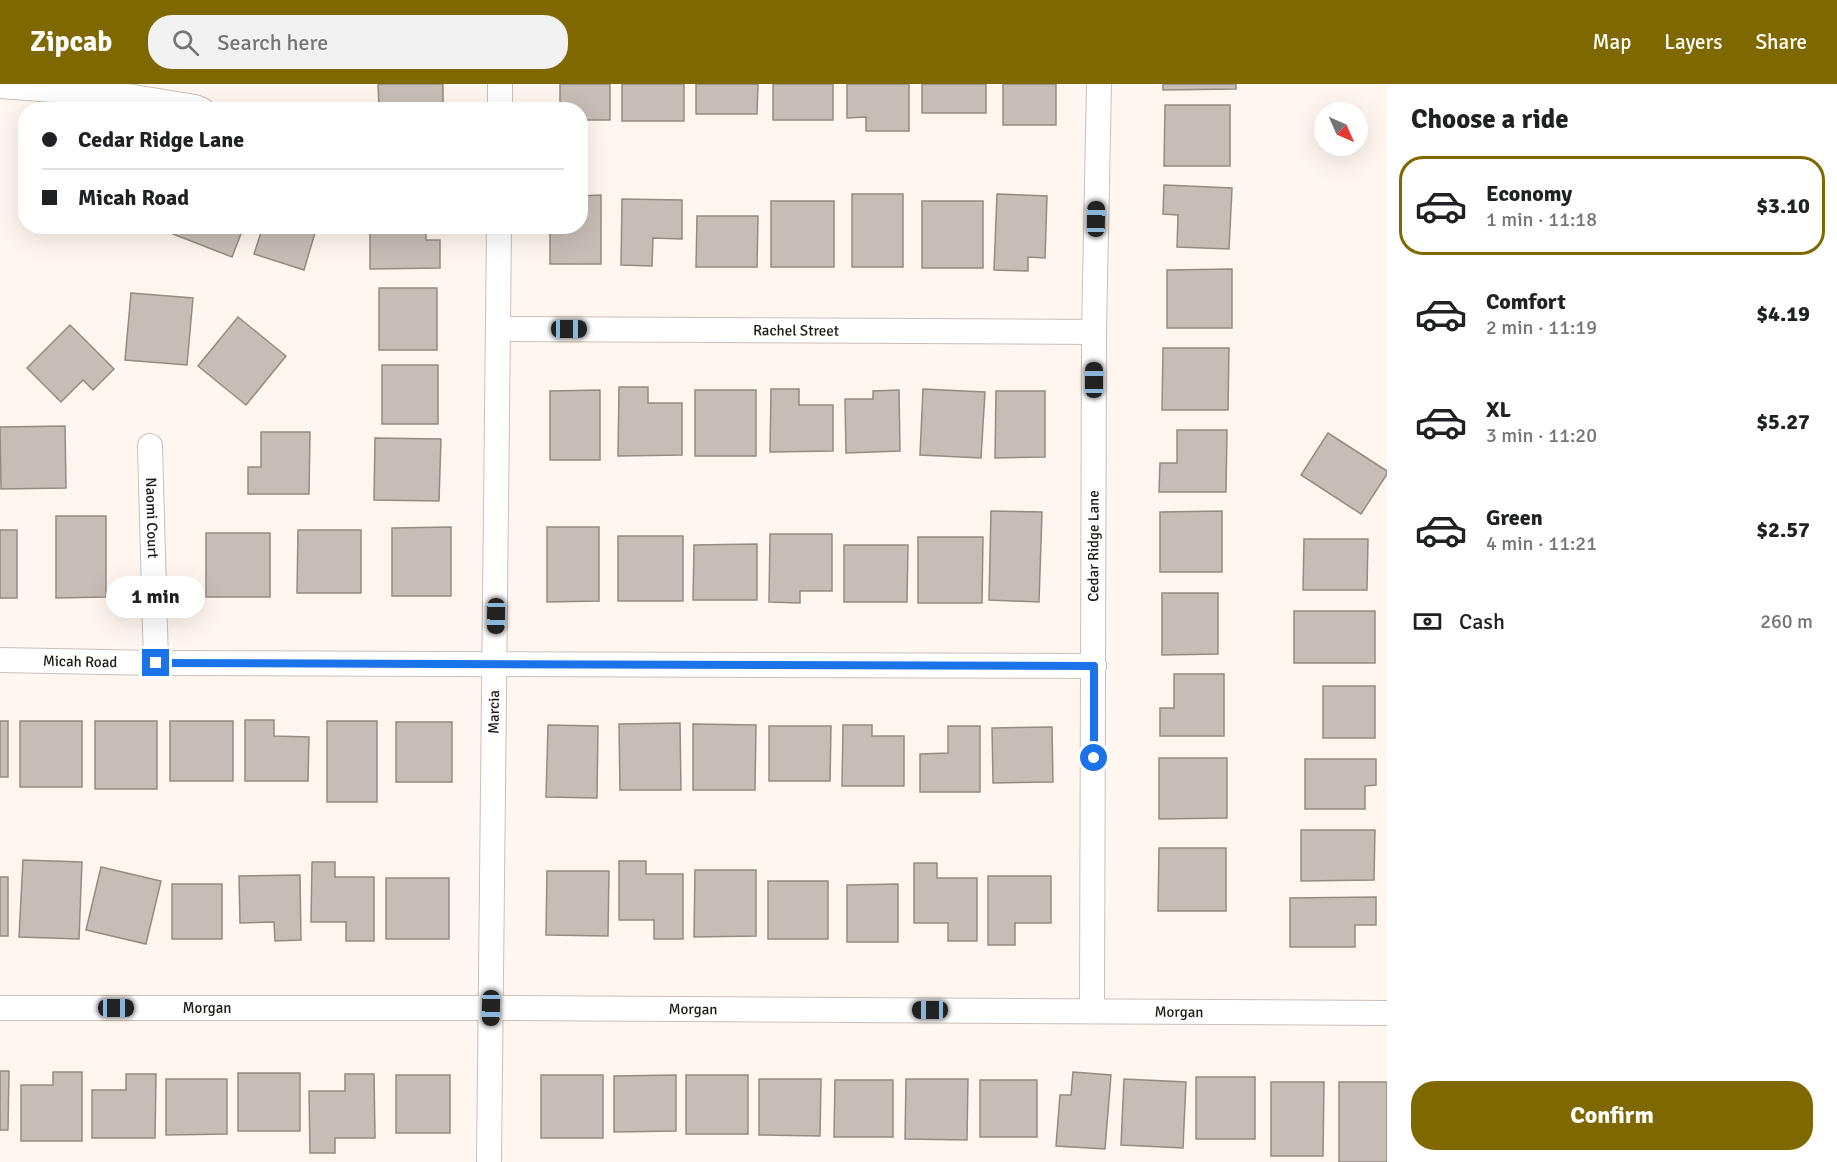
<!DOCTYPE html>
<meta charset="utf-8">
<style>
body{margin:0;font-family:Signika,sans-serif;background:#f2f2f2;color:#202124;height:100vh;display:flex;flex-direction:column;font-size:22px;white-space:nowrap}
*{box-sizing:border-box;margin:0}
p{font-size:20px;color:#757577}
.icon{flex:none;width:33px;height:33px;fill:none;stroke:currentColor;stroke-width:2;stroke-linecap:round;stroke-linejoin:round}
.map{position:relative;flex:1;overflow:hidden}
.drawer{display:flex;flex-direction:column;background:#fff;width:450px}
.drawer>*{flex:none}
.banner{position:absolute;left:18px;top:18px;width:570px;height:132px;border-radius:24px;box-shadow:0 6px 24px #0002;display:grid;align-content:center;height:132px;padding:0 24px;background:#fff}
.needle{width:39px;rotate:135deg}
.tools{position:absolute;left:1314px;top:18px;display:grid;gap:12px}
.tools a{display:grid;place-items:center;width:54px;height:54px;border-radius:50%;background:#fff;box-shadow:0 6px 24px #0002;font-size:30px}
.end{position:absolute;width:27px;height:27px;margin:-14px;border:8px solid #1a73e8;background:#fff;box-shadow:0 0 0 3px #fff}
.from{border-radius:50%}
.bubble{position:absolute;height:42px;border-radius:21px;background:#fff;box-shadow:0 6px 24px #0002;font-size:20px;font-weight:700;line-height:42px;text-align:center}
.car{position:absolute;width:18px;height:36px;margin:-18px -9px;border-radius:8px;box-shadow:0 0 4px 2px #0007;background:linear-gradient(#222 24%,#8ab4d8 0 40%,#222 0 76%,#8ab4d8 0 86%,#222 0)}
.banner b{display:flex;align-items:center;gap:21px;height:57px;font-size:22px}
.banner b+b{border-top:2px solid #e0e0e0}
.banner i{width:15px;height:15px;background:#202124}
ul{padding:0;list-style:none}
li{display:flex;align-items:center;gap:18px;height:99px;margin:0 12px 9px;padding:0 12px;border:3px solid transparent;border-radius:24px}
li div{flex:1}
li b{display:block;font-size:22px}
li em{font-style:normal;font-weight:700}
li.selected{border-color:#806800}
li>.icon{width:54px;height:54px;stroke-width:1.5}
h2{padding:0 24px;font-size:27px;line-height:72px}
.pay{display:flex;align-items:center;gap:15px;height:66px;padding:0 24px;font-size:22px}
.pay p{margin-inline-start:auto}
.cta{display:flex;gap:12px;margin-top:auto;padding:12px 24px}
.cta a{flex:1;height:69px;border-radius:24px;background:#806800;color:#fff;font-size:24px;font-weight:700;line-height:69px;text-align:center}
header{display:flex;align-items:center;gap:36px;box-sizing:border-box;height:84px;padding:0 30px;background:#806800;color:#fff}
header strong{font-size:28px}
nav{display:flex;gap:33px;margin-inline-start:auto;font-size:21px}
.search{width:420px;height:54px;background:#f2f2f2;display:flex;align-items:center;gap:15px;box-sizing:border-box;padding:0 21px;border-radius:24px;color:#757577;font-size:22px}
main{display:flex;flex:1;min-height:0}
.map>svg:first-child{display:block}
.building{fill:#c7bdb6;stroke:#948b83;stroke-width:1.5}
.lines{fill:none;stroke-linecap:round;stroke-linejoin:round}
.minor-casing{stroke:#cac0b9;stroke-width:26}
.minor{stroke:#fff;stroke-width:24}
.route{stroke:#1a73e8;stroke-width:8}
.labels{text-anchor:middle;stroke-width:6;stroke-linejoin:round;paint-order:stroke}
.street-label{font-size:15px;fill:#1d1916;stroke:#fef6ef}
</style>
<header>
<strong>Zipcab</strong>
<div class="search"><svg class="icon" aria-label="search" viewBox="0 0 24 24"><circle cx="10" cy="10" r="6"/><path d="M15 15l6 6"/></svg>Search here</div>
<nav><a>Map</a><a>Layers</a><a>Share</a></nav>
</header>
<main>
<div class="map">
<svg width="1387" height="1078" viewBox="0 0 1387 1078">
<rect width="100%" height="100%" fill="#fef6ef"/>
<g class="building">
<polygon points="378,0 443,0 443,23 379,23"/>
<polygon points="560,0 610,0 610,36 580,36 580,26 560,26"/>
<rect x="622" y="0" width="62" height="37"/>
<polygon points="696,0 758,0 757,30 696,30"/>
<rect x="773" y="0" width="60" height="36"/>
<polygon points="847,0 909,0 909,47 866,47 866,33 847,34"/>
<rect x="922" y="0" width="64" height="29"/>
<rect x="1003" y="0" width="53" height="41"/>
<polygon points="1163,0 1236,0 1236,5 1163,6"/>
<polygon points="1165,21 1230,21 1230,82 1164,82"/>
<polygon points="1164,101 1232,104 1229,165 1177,163 1178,131 1163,130"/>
<rect x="852" y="110" width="51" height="73"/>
<polygon points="997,110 1047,112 1045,174 1028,173 1028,187 994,186"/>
<polygon points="601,111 601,180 550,180 550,142 580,142 580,112"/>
<polygon points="622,115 682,116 682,155 653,154 652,182 621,181"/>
<rect x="771" y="117" width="63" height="66"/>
<rect x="922" y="117" width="61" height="67"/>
<polygon points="697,132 758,132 757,183 696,183"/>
<polygon points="176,142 244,142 232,173 173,150"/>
<polygon points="263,142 317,142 304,186 254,170"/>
<polygon points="370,142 426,142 426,156 440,156 440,184 370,185"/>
<polygon points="1232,185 1232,244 1167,244 1167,186"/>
<rect x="379" y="204" width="58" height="62"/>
<polygon points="131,209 193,214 187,281 125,276"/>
<polygon points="238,233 286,272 246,321 198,282"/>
<polygon points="70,241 114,285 93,306 83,296 61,318 27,284"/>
<polygon points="1163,264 1229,264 1228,326 1162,326"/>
<rect x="382" y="281" width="56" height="59"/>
<polygon points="619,303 648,303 648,319 682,319 682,371 618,372"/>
<polygon points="771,305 799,305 799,321 833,321 833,367 770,368"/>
<polygon points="923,305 985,308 981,374 920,371"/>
<polygon points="600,306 600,376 550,376 550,307"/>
<rect x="695" y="306" width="61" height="66"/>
<polygon points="899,306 900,367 846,369 845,315 873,315 873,307"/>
<polygon points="996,307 1045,307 1045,373 995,374"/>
<polygon points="65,342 66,404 1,405 0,343"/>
<polygon points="1177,346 1227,346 1226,408 1159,408 1160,379 1177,379"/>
<polygon points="261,348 310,348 309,410 248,410 248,383 261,383"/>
<polygon points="1328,349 1387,387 1387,390 1361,430 1301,391"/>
<polygon points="375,354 441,355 439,417 374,416"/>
<polygon points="991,427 1042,428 1039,518 989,516"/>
<polygon points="1222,427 1222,488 1160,488 1160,428"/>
<polygon points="56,432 106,432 106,513 56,514"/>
<polygon points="451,443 451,512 392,512 392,444"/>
<polygon points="547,443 599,443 599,517 547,518"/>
<rect x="0" y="446" width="17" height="68"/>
<polygon points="298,446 361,446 361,509 297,509"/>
<rect x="206" y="449" width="64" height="64"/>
<polygon points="770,450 832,450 832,507 800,507 800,519 769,518"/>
<rect x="618" y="452" width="65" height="65"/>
<polygon points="918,453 983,453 982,519 918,519"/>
<polygon points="1304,455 1368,455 1367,506 1303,506"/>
<polygon points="757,460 757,516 693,516 694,461"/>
<polygon points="844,461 908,461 907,518 844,518"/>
<polygon points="1162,509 1218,509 1218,570 1162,571"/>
<rect x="1294" y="527" width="81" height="52"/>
<polygon points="1174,590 1224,590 1224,652 1160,652 1160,624 1174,624"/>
<rect x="1323" y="602" width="52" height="52"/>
<polygon points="245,636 274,636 274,652 309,653 308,697 245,697"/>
<rect x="0" y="637" width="8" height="56"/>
<rect x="20" y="637" width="62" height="66"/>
<rect x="95" y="637" width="62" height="68"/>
<rect x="170" y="637" width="63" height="60"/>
<rect x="327" y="637" width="50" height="81"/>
<rect x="396" y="638" width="56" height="60"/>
<polygon points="680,639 681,706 620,706 619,640"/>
<polygon points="693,640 756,641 755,706 693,706"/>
<polygon points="548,641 598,642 597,714 546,713"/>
<polygon points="843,641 872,641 872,652 904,652 904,702 842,702"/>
<polygon points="769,642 831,642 830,697 769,697"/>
<polygon points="948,642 980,642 980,708 920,708 920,670 948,669"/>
<polygon points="1052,643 1053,698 993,699 992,644"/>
<polygon points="1159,674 1227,674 1227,734 1159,735"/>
<polygon points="1305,675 1376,675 1376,701 1365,702 1365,725 1305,725"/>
<polygon points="1301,746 1375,746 1374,796 1301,797"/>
<polygon points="1159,764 1226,764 1226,827 1158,827"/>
<polygon points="23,776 82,778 79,855 19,853"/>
<polygon points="619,777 646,777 646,790 683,790 683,855 654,855 654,836 619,836"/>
<polygon points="312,778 335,778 335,793 374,793 374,857 346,857 346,838 311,838"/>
<polygon points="914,779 937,779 937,794 977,794 977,857 948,857 948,839 914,839"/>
<polygon points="101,783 161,797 146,860 86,846"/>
<polygon points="695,786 756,786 756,852 694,853"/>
<polygon points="547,787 609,787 608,852 546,851"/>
<polygon points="300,791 301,856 275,857 274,838 240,839 239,792"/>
<polygon points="988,792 1051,792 1051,839 1015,839 1015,861 988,861"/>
<rect x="0" y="793" width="8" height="59"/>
<rect x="386" y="794" width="63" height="61"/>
<rect x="768" y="797" width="60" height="58"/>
<rect x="172" y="800" width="50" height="55"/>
<polygon points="898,800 898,858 847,858 847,801"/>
<polygon points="1376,813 1376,841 1355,841 1355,863 1290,863 1290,814"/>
<polygon points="0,987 9,987 8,1046 0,1046"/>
<polygon points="53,988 82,988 82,1057 21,1057 21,1001 53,1001"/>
<polygon points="1073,988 1111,991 1105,1065 1056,1062 1060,1011 1071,1011"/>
<rect x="238" y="989" width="62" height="58"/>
<polygon points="126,990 156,990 155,1054 92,1054 92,1006 126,1006"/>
<polygon points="345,990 374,990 375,1054 335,1054 335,1069 310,1069 309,1007 345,1007"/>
<rect x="396" y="991" width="54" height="58"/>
<rect x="541" y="991" width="62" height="63"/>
<polygon points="676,991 676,1047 614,1048 614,992"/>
<rect x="686" y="991" width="62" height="59"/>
<rect x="1196" y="993" width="59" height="62"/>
<polygon points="166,995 227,995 227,1050 166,1051"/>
<polygon points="759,995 821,995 820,1052 759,1051"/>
<polygon points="906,995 968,995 967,1056 905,1055"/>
<polygon points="1124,995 1186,998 1183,1064 1121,1061"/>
<polygon points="835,996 893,996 893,1053 834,1053"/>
<rect x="980" y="996" width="57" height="57"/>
<polygon points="1271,998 1324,998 1323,1072 1271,1072"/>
<rect x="1339" y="998" width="48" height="80"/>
</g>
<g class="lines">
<defs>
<g id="minor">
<polyline points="0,2 121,11 195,23 202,26"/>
<polyline points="500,26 500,0"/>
<path id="s1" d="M498 245 1094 248"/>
<path id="s2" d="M150 362 156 579"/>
<path id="s3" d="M0 576 156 579 1094 582"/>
<path id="s4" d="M0 924H491L1387 929"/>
<path id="s5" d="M1092 926 1094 248 1099 0"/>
<path id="s6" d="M489 1078 499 142"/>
</g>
</defs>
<use href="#minor" class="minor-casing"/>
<use href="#minor" class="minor"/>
</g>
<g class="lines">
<polyline class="route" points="156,579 1094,582 1094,674"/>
</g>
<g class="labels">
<g class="street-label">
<text dy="5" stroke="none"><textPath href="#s1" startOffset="298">Rachel Street</textPath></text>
<text dy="5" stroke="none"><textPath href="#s2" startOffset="72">Naomi Court</textPath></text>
<text dy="5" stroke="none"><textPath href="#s5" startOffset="464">Cedar Ridge Lane</textPath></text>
<text dy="5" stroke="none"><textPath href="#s3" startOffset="80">Micah Road</textPath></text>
<text dy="5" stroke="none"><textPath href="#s6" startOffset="450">Marcia</textPath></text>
<text dy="5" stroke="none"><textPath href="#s4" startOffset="207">Morgan</textPath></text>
<text dy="5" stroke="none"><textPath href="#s4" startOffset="693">Morgan</textPath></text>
<text dy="5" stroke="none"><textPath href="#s4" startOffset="1179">Morgan</textPath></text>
</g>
</g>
</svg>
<div class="tools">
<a><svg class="needle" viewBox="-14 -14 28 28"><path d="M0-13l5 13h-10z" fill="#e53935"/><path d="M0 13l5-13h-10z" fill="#757577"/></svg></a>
</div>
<i class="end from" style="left:1094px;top:674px"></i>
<i class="end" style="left:156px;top:579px"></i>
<div class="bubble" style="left:106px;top:492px;width:99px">1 min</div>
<i class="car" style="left:1096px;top:135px;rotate:1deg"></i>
<i class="car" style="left:569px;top:245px;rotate:90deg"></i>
<i class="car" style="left:1094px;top:296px;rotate:0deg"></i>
<i class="car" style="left:496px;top:532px;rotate:181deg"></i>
<i class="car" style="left:116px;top:924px;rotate:90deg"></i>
<i class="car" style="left:491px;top:924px;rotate:181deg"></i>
<i class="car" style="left:930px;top:926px;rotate:270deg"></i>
<div class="banner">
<b><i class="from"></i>Cedar Ridge Lane</b>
<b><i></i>Micah Road</b>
</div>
</div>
<section class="drawer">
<h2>Choose a ride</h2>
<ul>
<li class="selected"><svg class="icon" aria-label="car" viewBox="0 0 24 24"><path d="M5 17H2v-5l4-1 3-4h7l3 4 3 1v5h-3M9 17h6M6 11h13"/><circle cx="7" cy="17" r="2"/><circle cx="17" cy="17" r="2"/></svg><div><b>Economy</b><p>1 min · 11:18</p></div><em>$3.10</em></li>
<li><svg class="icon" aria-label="car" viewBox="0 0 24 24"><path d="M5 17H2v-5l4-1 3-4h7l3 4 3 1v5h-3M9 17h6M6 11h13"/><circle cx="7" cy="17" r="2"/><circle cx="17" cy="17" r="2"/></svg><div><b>Comfort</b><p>2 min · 11:19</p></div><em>$4.19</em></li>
<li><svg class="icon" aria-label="car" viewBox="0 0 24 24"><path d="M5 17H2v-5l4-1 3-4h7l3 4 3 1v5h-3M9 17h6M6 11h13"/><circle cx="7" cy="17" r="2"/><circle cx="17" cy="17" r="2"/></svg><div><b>XL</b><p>3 min · 11:20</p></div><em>$5.27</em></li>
<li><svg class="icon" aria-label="car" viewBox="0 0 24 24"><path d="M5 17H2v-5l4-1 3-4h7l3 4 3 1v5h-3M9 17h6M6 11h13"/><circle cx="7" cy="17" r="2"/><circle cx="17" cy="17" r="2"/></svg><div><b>Green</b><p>4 min · 11:21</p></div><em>$2.57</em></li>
</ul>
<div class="pay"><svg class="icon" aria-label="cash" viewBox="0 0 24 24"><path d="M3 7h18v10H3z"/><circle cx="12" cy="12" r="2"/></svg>Cash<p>260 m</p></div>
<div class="cta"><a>Confirm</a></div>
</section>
</main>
